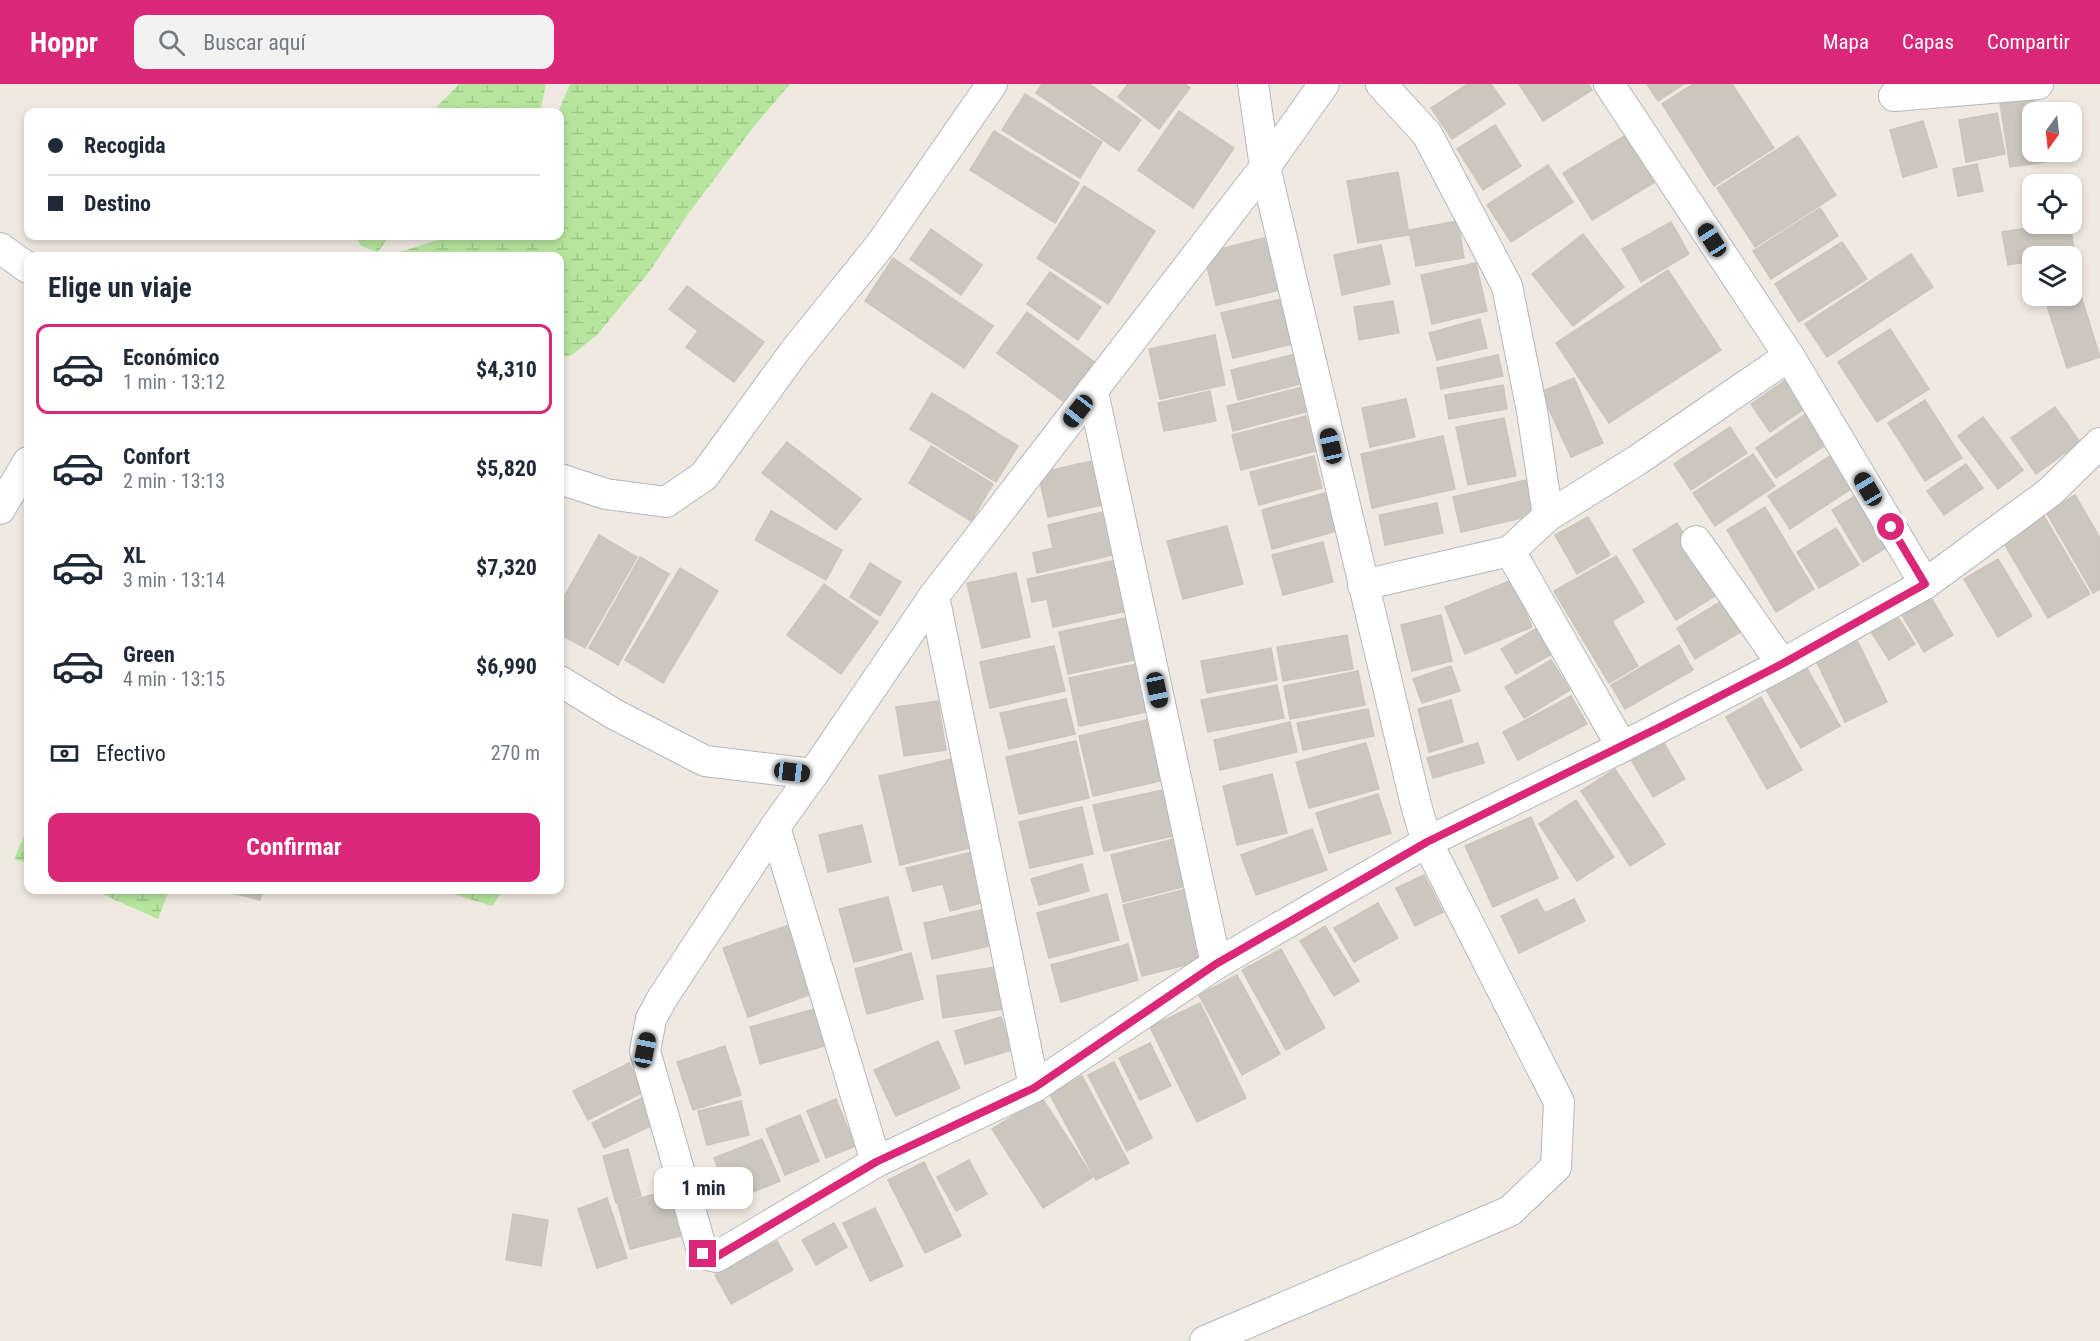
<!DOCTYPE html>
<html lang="es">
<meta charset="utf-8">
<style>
body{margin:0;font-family:"Roboto Condensed",sans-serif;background:#f2f2f3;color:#1f2937;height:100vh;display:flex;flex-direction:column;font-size:22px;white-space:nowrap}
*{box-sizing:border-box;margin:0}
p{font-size:20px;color:#747a83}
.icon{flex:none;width:33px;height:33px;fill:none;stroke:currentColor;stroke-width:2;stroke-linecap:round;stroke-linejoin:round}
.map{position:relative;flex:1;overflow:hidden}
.drawer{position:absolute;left:24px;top:168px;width:540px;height:642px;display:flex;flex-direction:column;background:#fff;border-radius:12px;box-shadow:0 3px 9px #0003}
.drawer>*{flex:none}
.guide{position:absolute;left:24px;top:24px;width:540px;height:132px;border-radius:12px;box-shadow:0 3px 9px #0003;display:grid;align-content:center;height:132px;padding:0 24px;background:#fff}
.needle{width:39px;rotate:195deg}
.tools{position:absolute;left:2022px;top:18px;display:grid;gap:12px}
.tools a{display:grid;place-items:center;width:60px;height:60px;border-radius:12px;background:#fff;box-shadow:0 3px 9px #0003;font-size:30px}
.end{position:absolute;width:27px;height:27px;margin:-14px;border:8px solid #db2777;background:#fff;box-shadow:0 0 0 3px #fff}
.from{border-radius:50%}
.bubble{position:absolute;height:42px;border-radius:12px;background:#fff;box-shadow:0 3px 9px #0003;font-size:20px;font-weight:700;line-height:42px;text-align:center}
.car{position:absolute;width:18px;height:36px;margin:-18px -9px;border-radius:8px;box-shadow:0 0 4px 2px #0007;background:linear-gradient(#222 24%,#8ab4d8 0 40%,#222 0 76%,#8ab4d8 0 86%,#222 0)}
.guide b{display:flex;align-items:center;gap:21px;height:57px;font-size:22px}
.guide b+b{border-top:2px solid #e0e1e3}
.guide i{width:15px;height:15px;background:#1f2937}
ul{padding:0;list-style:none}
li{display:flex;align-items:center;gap:18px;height:90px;margin:0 12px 9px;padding:0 12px;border:3px solid transparent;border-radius:12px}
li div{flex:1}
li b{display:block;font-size:22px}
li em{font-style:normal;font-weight:700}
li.selected{border-color:#db2777}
li>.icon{width:54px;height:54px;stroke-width:1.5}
h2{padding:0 24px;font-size:27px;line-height:72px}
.pay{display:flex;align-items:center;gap:15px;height:66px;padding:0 24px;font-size:22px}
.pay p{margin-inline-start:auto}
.action{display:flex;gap:12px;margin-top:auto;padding:12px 24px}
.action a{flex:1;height:69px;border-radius:12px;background:#db2777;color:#fff;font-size:24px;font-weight:700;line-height:69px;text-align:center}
header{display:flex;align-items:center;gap:36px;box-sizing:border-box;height:84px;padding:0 30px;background:#db2777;color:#fff}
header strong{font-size:28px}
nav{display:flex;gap:33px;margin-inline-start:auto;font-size:21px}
.search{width:420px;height:54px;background:#f2f2f3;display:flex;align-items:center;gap:15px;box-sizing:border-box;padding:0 21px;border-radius:12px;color:#747a83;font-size:22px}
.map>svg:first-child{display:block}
.wetland{fill:url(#wetland-marsh)}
.building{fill:#cbc7bf;stroke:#cbc5ba;stroke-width:1.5}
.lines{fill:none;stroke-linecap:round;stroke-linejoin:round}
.street-casing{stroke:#b4b7c1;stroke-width:32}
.street{stroke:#fff;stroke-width:30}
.route{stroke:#db2777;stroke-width:8}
</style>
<header>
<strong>Hoppr</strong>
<div class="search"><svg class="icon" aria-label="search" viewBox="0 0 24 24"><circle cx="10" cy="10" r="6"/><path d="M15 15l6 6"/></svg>Buscar aquí</div>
<nav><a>Mapa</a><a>Capas</a><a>Compartir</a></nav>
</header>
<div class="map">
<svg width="2100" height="1257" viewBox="0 0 2100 1257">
<defs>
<pattern id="wetland-marsh" width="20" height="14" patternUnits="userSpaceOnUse" patternTransform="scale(1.5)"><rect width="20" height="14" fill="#b6e59e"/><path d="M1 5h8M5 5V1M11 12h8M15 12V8" fill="none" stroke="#9dc588"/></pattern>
</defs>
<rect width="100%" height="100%" fill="#efe9e1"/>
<g class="wetland">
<polygon points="459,0 546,0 540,28 432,28"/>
<polygon points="570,0 790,0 755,41 688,130 649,188 597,251 572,271 560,274 560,172 398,172 400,168 450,152 560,152 558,28"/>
<polygon points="356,152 401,152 388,154 378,168 361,162"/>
<polygon points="28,743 28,779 14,775"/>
<polygon points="93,806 169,806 158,835"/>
<polygon points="440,806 503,806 492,822"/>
</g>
<g class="building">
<polygon points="1042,0 1089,0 1141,36 1119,67 1036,9"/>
<polygon points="1128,0 1185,0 1190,4 1159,45 1118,13"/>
<polygon points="1468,0 1491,0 1505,20 1452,55 1431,24"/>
<polygon points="1519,0 1588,0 1592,6 1543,37"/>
<polygon points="1647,0 1684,0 1658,17"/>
<polygon points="1693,0 1732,0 1774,64 1714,102 1662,20"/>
<polygon points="1025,10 1102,58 1080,94 1002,46"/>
<polygon points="2034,13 2037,28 2032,28 2032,68 2057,68 2058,76 2010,83 2000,19"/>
<polygon points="1179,27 1234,64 1193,124 1138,86"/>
<polygon points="1997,29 2005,70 1966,78 1959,36"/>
<polygon points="1923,37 1937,83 1903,93 1890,46"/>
<polygon points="1495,41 1521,82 1483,106 1457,65"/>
<polygon points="994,47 1079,99 1055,139 970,86"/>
<polygon points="1626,51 1655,98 1592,136 1563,89"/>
<polygon points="1798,52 1836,111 1755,163 1717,104"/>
<polygon points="1977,80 1983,107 1958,112 1953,85"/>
<polygon points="1548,81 1573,118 1511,158 1487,121"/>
<polygon points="1398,88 1409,151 1358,159 1347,97"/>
<polygon points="1084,102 1155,147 1108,220 1037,174"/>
<polygon points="1820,124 1838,152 1771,195 1753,167"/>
<polygon points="1458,137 1464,174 1416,182 1409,146"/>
<polygon points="1671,138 1689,170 1641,198 1622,165"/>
<polygon points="2041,140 2057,140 2057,142 2070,140 2075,170 2059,172 2032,172 2032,177 2008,181 2002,148 2042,142"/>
<polygon points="931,145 982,181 961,211 910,175"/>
<polygon points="1583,150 1624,203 1573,242 1532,190"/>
<polygon points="1268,153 1280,206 1216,221 1204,169"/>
<polygon points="1842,158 1867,195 1799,238 1775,200"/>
<polygon points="1381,161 1390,200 1342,211 1334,171"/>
<polygon points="1911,170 1933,203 1827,273 1805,240"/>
<polygon points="893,174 993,242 964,284 865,217"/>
<polygon points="1476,179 1487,227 1432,240 1421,191"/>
<polygon points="1668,186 1721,266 1609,339 1556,259"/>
<polygon points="1050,188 1101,223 1078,256 1027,220"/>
<polygon points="2076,196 2100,273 2067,284 2044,212 2072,212 2072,197"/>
<polygon points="687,202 764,258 734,298 686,263 698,247 669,225"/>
<polygon points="1286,214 1297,259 1233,274 1221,229"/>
<polygon points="1393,217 1399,249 1359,256 1354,223"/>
<polygon points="1027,228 1097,280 1067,320 997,269"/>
<polygon points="1480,235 1487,264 1437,276 1429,249"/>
<polygon points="1890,245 1929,305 1877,338 1838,278"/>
<polygon points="1215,251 1225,301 1160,315 1149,265"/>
<polygon points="1300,269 1308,298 1238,316 1231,286"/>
<polygon points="1498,271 1503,292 1441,305 1437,284"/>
<polygon points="1574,294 1603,359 1571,373 1541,308"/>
<polygon points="1787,295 1807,323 1770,348 1751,320"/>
<polygon points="1503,301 1507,325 1449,335 1445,311"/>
<polygon points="1307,302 1313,326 1233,347 1227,322"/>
<polygon points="1210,307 1216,337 1164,347 1158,319"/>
<polygon points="932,309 1018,362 996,398 910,345"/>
<polygon points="1406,315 1415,353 1370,363 1362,324"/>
<polygon points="1925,316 1962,374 1925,397 1888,339"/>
<polygon points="2055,323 2080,358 2036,390 2011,354"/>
<polygon points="1813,325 1833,356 1776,394 1756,364"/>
<polygon points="1306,332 1316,367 1241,386 1232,351"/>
<polygon points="1983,333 2023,386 1998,405 1958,352"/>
<polygon points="1504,334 1516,392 1468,401 1456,343"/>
<polygon points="1730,343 1747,369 1691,406 1674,380"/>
<polygon points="1443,352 1455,405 1372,424 1361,370"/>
<polygon points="787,358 861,415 836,446 762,389"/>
<polygon points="931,362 993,400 971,437 909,399"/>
<polygon points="1836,368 1857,401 1790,445 1768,412"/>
<polygon points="1753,370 1775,402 1715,442 1693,409"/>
<polygon points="1314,372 1322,404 1259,421 1250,388"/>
<polygon points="1101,375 1111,419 1048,433 1038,389"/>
<polygon points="1966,380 1983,404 1944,431 1927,407"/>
<polygon points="1526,396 1534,431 1461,448 1453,413"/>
<polygon points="1325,409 1337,447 1272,465 1262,426"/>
<polygon points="1860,409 1892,460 1863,478 1832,426"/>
<polygon points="2075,411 2100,454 2100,505 2093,509 2046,428"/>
<polygon points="1437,419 1443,449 1385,461 1379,431"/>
<polygon points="1765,423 1814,505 1776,528 1727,446"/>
<polygon points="1111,426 1121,469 1037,489 1033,469 1053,464 1048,441"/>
<polygon points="771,427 842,466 826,496 755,456"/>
<polygon points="2042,429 2090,510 2048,534 2000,453"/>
<polygon points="1588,433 1610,471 1577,490 1555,451"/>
<polygon points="1677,439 1720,509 1676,536 1633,466"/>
<polygon points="1227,442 1243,500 1183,515 1167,457"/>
<polygon points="1836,444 1859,481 1819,504 1797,468"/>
<polygon points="599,451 637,473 585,564 560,550 560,520"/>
<polygon points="1323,458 1333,498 1283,511 1272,471"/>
<polygon points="1616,472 1644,518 1612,537 1638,582 1609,599 1554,507"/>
<polygon points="640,473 669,490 618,581 589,564"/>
<polygon points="1122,475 1132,526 1053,543 1047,515 1032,518 1027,495"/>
<polygon points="1998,475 2032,532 1998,553 1964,495"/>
<polygon points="870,479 901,498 880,532 850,513"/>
<polygon points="680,484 718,507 663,599 625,576"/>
<polygon points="1016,489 1030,553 982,564 967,499"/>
<polygon points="1512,496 1532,543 1465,570 1445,523"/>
<polygon points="824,500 878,538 841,590 787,551"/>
<polygon points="1927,507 1953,551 1924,568 1898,524"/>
<polygon points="1730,512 1749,543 1695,575 1677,544"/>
<polygon points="1894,527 1915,560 1889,576 1868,543"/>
<polygon points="1441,531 1452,577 1412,587 1401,541"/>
<polygon points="1135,532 1144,574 1068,590 1059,548"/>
<polygon points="1537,544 1552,570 1516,590 1501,565"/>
<polygon points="1347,551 1353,585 1283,597 1277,563"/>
<polygon points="1857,556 1887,618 1845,638 1816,576"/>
<polygon points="1679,561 1693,586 1625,625 1611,601"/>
<polygon points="1054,562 1065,607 990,624 980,578"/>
<polygon points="1271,564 1277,596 1207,609 1201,577"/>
<polygon points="1551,576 1570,606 1524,634 1505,603"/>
<polygon points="1146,578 1156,626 1079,642 1069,594"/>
<polygon points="1805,581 1840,642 1801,664 1765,604"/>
<polygon points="1451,582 1460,607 1422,619 1413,595"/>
<polygon points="1358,587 1365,621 1290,635 1284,602"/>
<polygon points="1277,601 1284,634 1208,648 1201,616"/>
<polygon points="1571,612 1587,640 1518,676 1503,648"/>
<polygon points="1761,613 1802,686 1767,705 1726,633"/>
<polygon points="1066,615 1075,650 1009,665 1000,629"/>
<polygon points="1451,616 1463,658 1429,668 1418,625"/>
<polygon points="938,617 946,666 904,672 896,623"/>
<polygon points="1368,625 1374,652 1303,666 1297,639"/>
<polygon points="1154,634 1169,695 1093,712 1079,652"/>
<polygon points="1290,638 1297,668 1220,686 1214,656"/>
<polygon points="1661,654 1685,695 1653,713 1629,672"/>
<polygon points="1076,657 1089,714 1019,730 1006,673"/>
<polygon points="1366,659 1379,705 1309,724 1296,678"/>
<polygon points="1478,659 1484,679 1433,694 1427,674"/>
<polygon points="952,675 974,763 900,781 879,692"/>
<polygon points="1615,685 1665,760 1630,782 1581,707"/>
<polygon points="1272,690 1287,749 1237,761 1223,702"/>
<polygon points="1168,705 1178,751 1104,767 1093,721"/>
<polygon points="1378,710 1391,749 1329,769 1316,729"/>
<polygon points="1576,716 1614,773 1577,797 1539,740"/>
<polygon points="1082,723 1093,770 1030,784 1019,738"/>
<polygon points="1531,733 1558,794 1493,823 1465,762"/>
<polygon points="862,741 871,778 828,788 819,751"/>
<polygon points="1312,745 1327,786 1256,811 1241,771"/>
<polygon points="1181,753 1194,800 1123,818 1111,771"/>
<polygon points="973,768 985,818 950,827 943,800 913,807 906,784"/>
<polygon points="1082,780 1089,807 1039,821 1031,795"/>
<polygon points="1424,791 1443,828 1415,842 1396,804"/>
<polygon points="1191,804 1209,875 1142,892 1123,821"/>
<polygon points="228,806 263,806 260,816 228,808"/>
<polygon points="1107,810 1119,856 1049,874 1037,829"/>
<polygon points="888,813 902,866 854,878 839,825"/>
<polygon points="1537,815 1545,829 1574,815 1585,837 1519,869 1501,832"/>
<polygon points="1378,819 1398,854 1354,878 1334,844"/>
<polygon points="985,825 994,861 932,875 924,839"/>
<polygon points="792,840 817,908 748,933 723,864"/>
<polygon points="1325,842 1359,897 1334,912 1300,857"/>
<polygon points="1128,860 1138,896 1061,918 1051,881"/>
<polygon points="1281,865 1325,944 1286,966 1242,886"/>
<polygon points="911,869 923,915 867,930 855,885"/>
<polygon points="1002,882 1009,924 943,934 937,892"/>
<polygon points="1237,891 1280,970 1242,991 1199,911"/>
<polygon points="1200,919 1246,1014 1197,1038 1150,943"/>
<polygon points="818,924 828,961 760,980 750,943"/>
<polygon points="1001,933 1012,966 965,980 955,947"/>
<polygon points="938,957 960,1004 896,1032 874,986"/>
<polygon points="1150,959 1171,1002 1140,1016 1119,974"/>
<polygon points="725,962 741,1011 693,1026 677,978"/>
<polygon points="1114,978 1152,1054 1127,1067 1088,991"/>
<polygon points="629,979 644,1008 588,1036 573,1007"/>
<polygon points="1082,992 1129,1079 1096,1096 1049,1009"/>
<polygon points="644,1013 657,1039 604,1064 592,1039"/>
<polygon points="1042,1014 1093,1093 1043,1124 992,1045"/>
<polygon points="836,1015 855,1062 826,1074 807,1027"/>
<polygon points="741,1017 749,1051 707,1061 698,1027"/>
<polygon points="800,1031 819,1077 785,1091 766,1045"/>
<polygon points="762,1055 780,1097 731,1117 714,1074"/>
<polygon points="628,1065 641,1112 616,1119 603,1072"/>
<polygon points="969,1076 987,1110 956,1127 937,1093"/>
<polygon points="924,1078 961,1152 925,1169 888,1096"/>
<polygon points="671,1106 684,1151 630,1165 618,1120"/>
<polygon points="607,1114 627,1174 597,1184 578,1125"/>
<polygon points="875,1124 903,1182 870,1197 843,1139"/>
<polygon points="513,1130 548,1136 541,1182 506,1176"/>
<polygon points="834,1139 847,1163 816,1181 802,1156"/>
<polygon points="777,1157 793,1186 731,1220 715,1191"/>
</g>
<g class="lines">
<defs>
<g id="street">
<polyline points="1324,0 1265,83 934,512 813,690 775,743 663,913 651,935 645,967 703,1170 716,1173 876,1078 1034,1003 1216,880 1427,758 1622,663 1782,580 1925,500 2050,408 2100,359"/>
<polyline points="1381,0 1427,50 1507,202 1532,327 1548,432"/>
<polyline points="1609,0 1789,272 1925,500"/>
<polyline points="1894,12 2038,0"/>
<polyline points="0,164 28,184"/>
<polyline points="1093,308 1216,880"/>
<polyline points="560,395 606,410 666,418 704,392 794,268 881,160 992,0"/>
<polyline points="0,425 28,378"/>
<polyline points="1696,457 1782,580"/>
<polyline points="1510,467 1622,663"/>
<polyline points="1363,501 1510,467 1548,432 1636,377 1789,272"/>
<polyline points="934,512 1034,1003"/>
<polyline points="560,597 614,630 705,677 813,690"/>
<polyline points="775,743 876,1078"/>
<polyline points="1205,1257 1510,1127 1556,1083 1559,1018 1427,758 1416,721 1265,83 1253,0"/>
</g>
</defs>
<use href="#street" class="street-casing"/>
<use href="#street" class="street"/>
</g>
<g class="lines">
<polyline class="route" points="703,1170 716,1173 876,1078 1034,1004 1216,880 1427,758 1662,642 1782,580 1925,500 1891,443"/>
</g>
</svg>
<div class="tools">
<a><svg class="needle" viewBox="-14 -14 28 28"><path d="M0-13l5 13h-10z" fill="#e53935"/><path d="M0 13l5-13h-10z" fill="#747a83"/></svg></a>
<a><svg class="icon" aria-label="locate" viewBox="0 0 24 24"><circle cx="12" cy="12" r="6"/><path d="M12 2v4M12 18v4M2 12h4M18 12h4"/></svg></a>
<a><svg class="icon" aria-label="layers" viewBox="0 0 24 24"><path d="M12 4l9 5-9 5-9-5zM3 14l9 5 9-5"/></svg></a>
</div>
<i class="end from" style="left:1891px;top:443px"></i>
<i class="end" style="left:703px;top:1170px"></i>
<div class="bubble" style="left:654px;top:1083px;width:99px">1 min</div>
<i class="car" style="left:1712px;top:156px;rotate:327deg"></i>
<i class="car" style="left:1078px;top:327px;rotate:218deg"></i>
<i class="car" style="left:1331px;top:362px;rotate:347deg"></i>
<i class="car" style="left:1868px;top:405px;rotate:329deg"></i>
<i class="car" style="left:1157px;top:606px;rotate:168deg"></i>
<i class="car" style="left:792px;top:688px;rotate:97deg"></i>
<i class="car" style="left:645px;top:966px;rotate:11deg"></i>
<div class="guide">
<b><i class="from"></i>Recogida</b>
<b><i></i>Destino</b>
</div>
<section class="drawer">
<h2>Elige un viaje</h2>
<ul>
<li class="selected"><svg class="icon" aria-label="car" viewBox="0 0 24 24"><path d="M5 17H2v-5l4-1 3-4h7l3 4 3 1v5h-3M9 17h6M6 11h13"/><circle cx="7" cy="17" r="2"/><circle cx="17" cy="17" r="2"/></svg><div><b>Económico</b><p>1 min · 13:12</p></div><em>$4,310</em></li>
<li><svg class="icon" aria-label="car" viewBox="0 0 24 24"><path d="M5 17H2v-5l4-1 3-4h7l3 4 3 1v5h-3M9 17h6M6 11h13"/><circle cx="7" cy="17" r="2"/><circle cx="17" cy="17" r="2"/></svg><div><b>Confort</b><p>2 min · 13:13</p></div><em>$5,820</em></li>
<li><svg class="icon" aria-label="car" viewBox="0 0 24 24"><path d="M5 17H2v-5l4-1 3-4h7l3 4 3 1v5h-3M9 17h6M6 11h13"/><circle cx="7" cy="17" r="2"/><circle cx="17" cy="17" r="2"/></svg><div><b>XL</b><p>3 min · 13:14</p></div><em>$7,320</em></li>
<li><svg class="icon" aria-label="car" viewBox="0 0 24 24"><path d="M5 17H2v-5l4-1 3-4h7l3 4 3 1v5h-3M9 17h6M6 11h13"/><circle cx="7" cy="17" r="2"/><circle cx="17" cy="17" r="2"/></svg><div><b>Green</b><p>4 min · 13:15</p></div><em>$6,990</em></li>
</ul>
<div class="pay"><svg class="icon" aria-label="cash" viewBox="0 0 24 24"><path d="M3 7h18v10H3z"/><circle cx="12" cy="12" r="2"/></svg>Efectivo<p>270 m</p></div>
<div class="action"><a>Confirmar</a></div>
</section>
</div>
